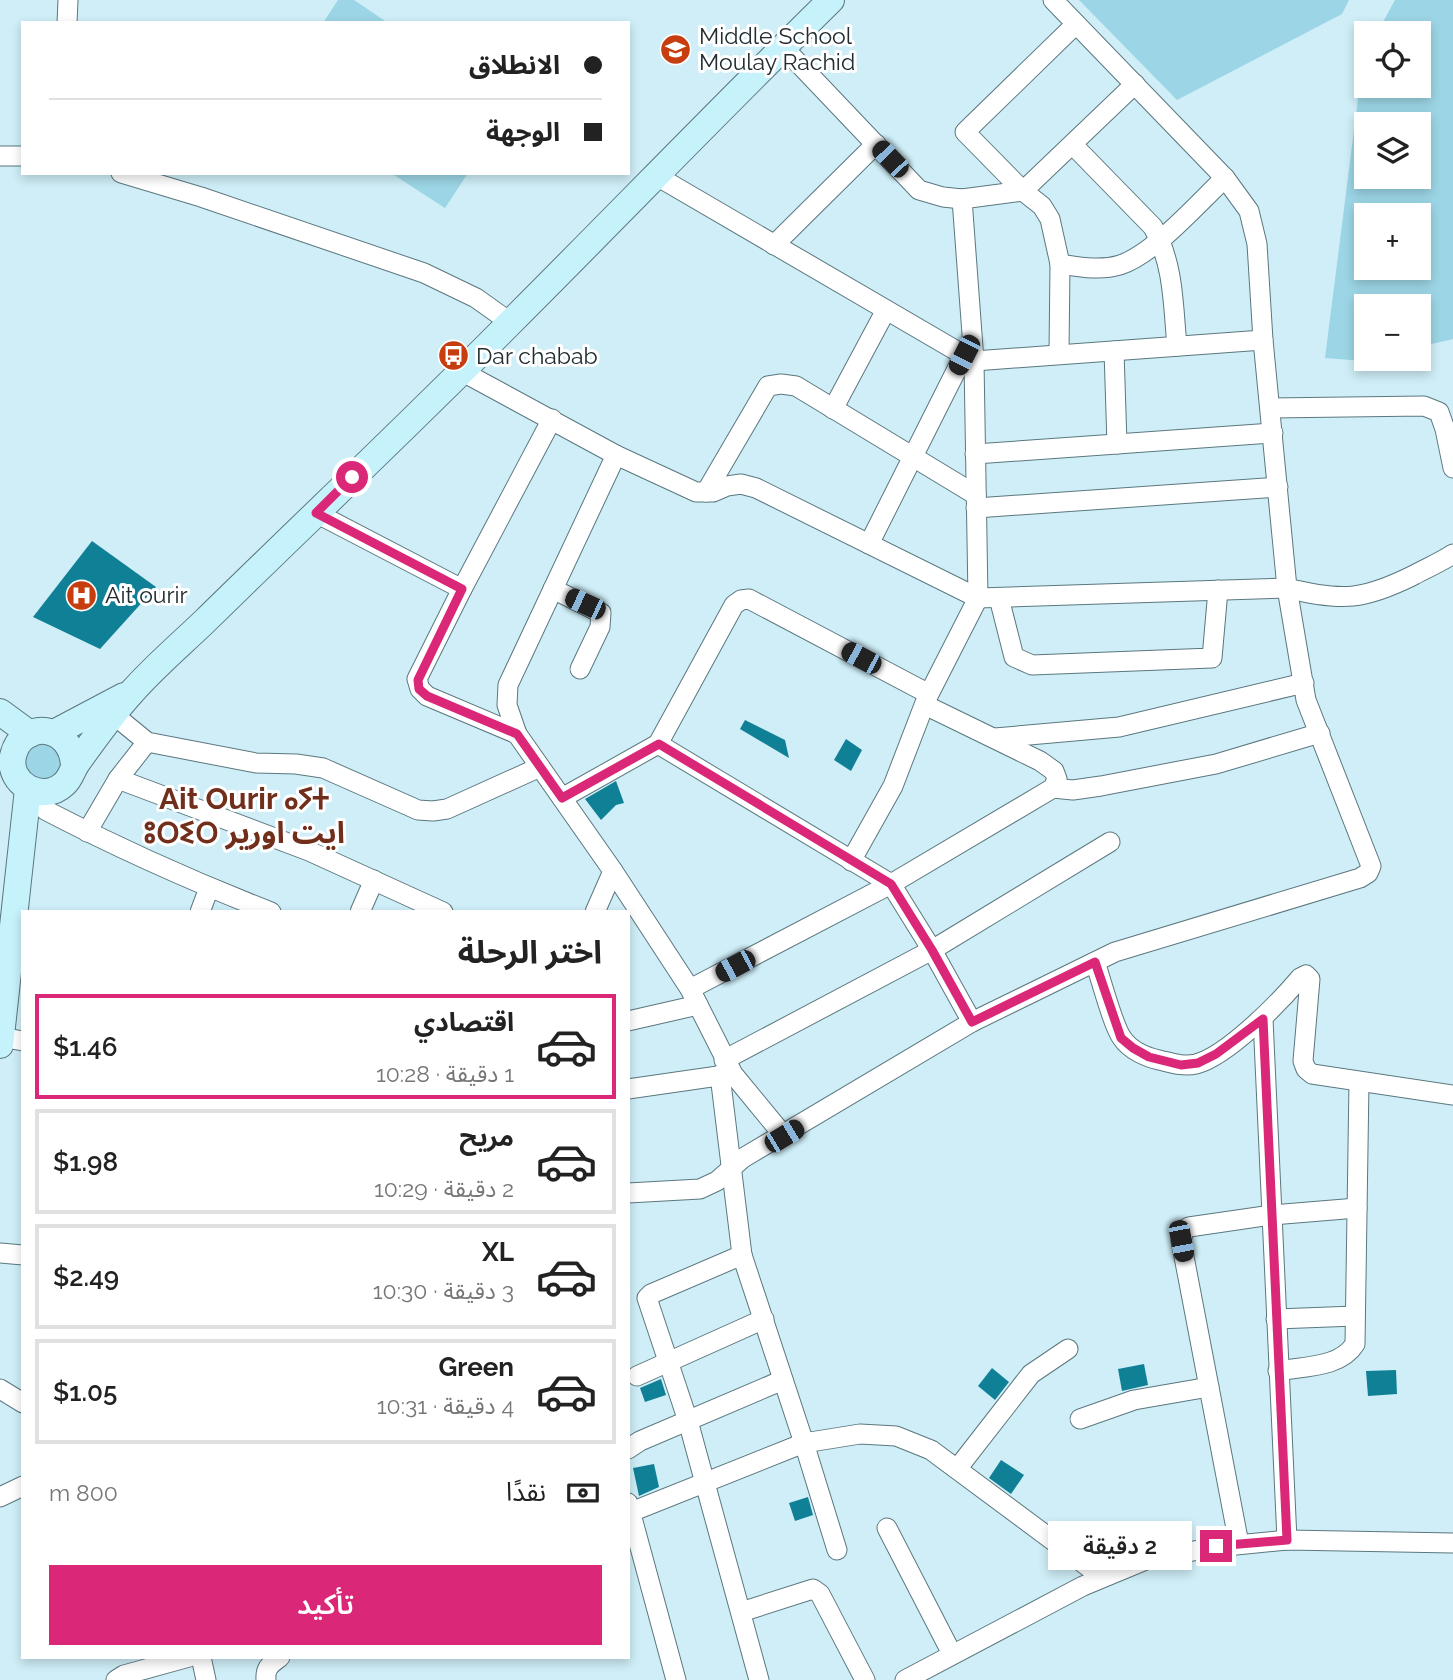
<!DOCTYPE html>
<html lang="ar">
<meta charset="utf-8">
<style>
body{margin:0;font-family:Raleway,"Noto Sans Arabic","Noto Sans Tifinagh",sans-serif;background:#f2f2f2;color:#222;direction:rtl;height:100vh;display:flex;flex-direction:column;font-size:26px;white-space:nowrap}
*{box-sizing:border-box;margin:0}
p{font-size:23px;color:#767676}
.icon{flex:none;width:38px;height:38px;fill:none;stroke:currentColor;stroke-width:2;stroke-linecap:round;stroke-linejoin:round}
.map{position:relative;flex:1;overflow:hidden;direction:ltr}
.details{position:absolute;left:21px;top:910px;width:609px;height:749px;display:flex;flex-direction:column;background:#fff;border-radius:0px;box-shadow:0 4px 10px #0003;direction:rtl}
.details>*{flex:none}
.guide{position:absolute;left:21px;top:21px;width:609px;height:154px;border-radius:0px;box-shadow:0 4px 10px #0003;direction:rtl;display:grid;align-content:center;height:154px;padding:0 28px;background:#fff}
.buttons{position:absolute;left:1354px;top:21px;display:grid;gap:14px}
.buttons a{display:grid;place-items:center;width:77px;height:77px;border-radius:0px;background:#fff;box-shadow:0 4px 10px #0003;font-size:35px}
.end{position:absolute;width:32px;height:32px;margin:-16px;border:9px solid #db2777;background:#fff;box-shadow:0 0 0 4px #fff}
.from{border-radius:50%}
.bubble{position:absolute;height:49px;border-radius:0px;background:#fff;box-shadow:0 4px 10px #0003;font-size:23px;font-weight:600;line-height:49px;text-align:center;direction:rtl}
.car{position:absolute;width:21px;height:42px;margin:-21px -10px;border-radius:9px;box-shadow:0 0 5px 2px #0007;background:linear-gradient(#222 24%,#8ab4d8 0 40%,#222 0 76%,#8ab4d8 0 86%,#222 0)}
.guide b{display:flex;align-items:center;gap:24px;height:66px;font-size:26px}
.guide b+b{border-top:2px solid #e0e0e0}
.guide i{width:18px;height:18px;background:#222}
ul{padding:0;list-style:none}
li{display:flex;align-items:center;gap:21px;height:105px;margin:0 14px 10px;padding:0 14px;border:4px solid #e0e0e0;border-radius:0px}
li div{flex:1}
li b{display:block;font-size:26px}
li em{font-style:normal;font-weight:600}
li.on{border-color:#db2777}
li>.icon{width:63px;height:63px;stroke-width:1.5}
h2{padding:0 28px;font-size:32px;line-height:84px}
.pay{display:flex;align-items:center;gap:18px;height:77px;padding:0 28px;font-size:26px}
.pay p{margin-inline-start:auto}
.action{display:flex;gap:14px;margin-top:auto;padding:14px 28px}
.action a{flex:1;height:80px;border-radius:0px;background:#db2777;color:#fff;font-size:28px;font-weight:600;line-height:80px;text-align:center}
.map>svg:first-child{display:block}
.green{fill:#9cd5e5;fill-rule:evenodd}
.building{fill:#108096}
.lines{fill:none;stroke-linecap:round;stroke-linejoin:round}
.street-casing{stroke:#5b777f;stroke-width:21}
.secondary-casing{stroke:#5b777f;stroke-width:28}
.street{stroke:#fff;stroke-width:19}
.secondary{stroke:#c6f2fc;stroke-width:26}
.route{stroke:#db2777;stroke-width:9}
.labels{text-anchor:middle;stroke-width:6;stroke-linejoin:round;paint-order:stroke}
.poi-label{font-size:23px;fill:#212d31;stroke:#fff;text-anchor:start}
.district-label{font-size:30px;font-weight:bold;fill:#712e1b;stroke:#fff}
</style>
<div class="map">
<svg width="1453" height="1680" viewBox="0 0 1453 1680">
<rect width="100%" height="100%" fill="#cfeef7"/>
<g class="green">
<polygon points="338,0 354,0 388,23 323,23"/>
<polygon points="1079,0 1349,0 1342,14 1177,100"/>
<path d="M1395 0H1453V339L1419 347V306H1367V359H1372L1364 361 1325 358 1363 59 1367 52V86H1419V33H1377ZM1367 124H1419V177H1367ZM1367 215H1419V268H1367Z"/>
<polygon points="391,173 468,173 445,208"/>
<circle cx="43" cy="761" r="18"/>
</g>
<g class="building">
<polygon points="92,541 156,587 100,649 33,617"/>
<polygon points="745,720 785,740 789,758 740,729"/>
<polygon points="846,739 862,750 851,771 834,760"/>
<polygon points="616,781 624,803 616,805 601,820 585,799"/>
<polygon points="1144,1364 1148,1385 1122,1391 1118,1369"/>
<polygon points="992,1368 1009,1382 995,1400 978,1386"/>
<polygon points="1396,1370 1397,1394 1368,1396 1366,1371"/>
<polygon points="661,1379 666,1395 645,1402 640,1388"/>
<polygon points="1001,1460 1024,1475 1011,1494 989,1478"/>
<polygon points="654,1464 659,1487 639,1496 633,1468"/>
<polygon points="808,1497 813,1515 795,1521 789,1503"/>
</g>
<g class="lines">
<defs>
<g id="street">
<polyline points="67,23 68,0"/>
<path d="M1076 24 965 132 1023 191 1042 206 1050 219 1060 264C1080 267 1100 271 1120 265 1154 254 1198 203 1225 178"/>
<polyline points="783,47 919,190 943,197 962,199 1023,191 1135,84"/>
<path d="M1073 145 1153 227C1174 264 1173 305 1177 346"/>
<polyline points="0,156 23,156"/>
<polyline points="121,173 201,197 424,273 476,298 511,323"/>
<polyline points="655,175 974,361 1263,340"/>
<polyline points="774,245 876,144"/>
<polyline points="1114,351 1117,444"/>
<polyline points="1059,353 1060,264"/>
<path d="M461 371 616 455 696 492H713L727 486 741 484 756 488 978 598 1287 588C1342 602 1364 600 1414 575 1427 568 1441 562 1453 554"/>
<polyline points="1271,408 1424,406 1439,412 1445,429 1453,468"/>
<polyline points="833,409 886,310"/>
<polyline points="975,454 1273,433"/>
<polyline points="616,455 508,685 507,705 517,734 613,871 690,989 733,1074 784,1136"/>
<polyline points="706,492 768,386 781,384 796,386 976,495"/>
<polyline points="976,508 1278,487"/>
<polyline points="316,513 462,589 417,679 420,689 427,696 517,734"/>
<polyline points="869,544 964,355"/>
<polyline points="462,589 552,419"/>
<polyline points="553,589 601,613 600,627 580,669"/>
<polyline points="999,598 1014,657 1032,665 1212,658 1218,590"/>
<polyline points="114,715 147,742 256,763 296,764 323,768 418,810 433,811 447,809 540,767"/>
<polyline points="995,738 1119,727 1304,683"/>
<polyline points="658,744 891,884 932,950 972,1022"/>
<polyline points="118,779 309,851 443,912"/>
<polyline points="1053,788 1073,790 1101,786 1216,764 1320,733"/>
<polyline points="562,798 658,744 734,605 741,600 749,599 929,694 978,598 974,361 962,199"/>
<path d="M45 810C118 848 194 882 271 912"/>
<polyline points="87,832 118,779 147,742"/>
<polyline points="851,861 893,786 928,695"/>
<polyline points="200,912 209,888"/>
<polyline points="360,912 374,880"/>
<polyline points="595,912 613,871"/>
<path d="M1095 962C1101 979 1113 1026 1122 1038 1130 1050 1146 1057 1159 1060 1172 1063 1183 1067 1196 1064 1227 1056 1279 1003 1300 978L1306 975 1310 979 1303 1061 1306 1069 1312 1074 1453 1095"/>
<polyline points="690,989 891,884 1053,788 1057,779 1054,771 1040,761 925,705"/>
<polyline points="1263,1019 1287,1540"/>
<polyline points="628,1021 698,1005"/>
<polyline points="1,1037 23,1041"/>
<polyline points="724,1060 932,950 1110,842"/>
<polyline points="720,1075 742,1255 804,1443 860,1434 896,1436 931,1450 1102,1577"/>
<polyline points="628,1089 732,1074"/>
<polyline points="628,1193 700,1189 717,1181 743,1158 972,1022 1115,952 1360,878 1368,873 1371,866 1306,700 1287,588 1263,340 1257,244 1249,211 1225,178 1053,0"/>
<polyline points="0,1253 23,1255"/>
<polyline points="742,1255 651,1294 647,1298 688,1421 759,1680"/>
<polyline points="1276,1319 1355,1316"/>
<path d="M1278 1371C1304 1366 1340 1368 1355 1344L1359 1082"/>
<polyline points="637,1376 764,1319"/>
<polyline points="0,1389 23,1403"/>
<polyline points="1080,1419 1134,1400 1209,1387"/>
<polyline points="628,1449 640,1441 783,1380"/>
<polyline points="957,1469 1031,1374 1068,1349"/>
<polyline points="0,1497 23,1486"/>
<polyline points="628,1503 676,1680"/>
<polyline points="631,1512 804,1443 837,1550"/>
<polyline points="887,1528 952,1654"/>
<polyline points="1239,1544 1181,1241 1184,1230 1189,1227 1272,1215 1357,1208"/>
<polyline points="741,1612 813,1589 820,1594 865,1680"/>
<polyline points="201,1657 206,1680"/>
<polyline points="116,1680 124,1675 189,1657"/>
<path d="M266 1680C265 1667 271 1664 280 1657"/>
<polyline points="905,1680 1083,1586 1148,1559 1216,1547 1287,1540 1453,1543"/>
</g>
<g id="secondary">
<polyline points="0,712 30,734"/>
<polyline points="54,733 124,696"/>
<path d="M74 767C73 723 21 719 13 756 7 784 43 804 64 784 71 778 72 770 77 763 94 739 112 714 132 692 154 667 181 644 205 621 307 521 411 423 511 322 618 215 723 106 831 0"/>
<polyline points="0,1045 28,789"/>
</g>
</defs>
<use href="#street" class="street-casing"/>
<use href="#secondary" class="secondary-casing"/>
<use href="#street" class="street"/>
<use href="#secondary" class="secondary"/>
</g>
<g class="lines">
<polyline class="route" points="352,477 316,513 462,589 418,680 419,689 427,696 517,734 562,798 659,744 891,884 932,950 972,1022 1095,962 1121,1038 1133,1048 1149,1057 1181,1065 1198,1063 1216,1054 1263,1019 1287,1540 1216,1546"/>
</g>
<defs>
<symbol id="school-disc" viewBox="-11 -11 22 22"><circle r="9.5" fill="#c63e10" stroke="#fff"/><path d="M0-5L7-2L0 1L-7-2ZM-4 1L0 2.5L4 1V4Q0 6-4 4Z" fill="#fff"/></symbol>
<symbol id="bus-disc" viewBox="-11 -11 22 22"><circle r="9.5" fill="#c63e10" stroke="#fff"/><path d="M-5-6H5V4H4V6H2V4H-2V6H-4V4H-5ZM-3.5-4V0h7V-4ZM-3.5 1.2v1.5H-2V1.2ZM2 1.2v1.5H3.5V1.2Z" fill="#fff"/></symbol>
<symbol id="hospital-disc" viewBox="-11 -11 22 22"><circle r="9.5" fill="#c63e10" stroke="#fff"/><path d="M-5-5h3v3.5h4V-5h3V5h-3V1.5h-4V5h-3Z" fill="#fff"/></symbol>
</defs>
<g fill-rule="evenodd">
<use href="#school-disc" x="658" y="32" width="35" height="35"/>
<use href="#bus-disc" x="436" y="338" width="35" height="35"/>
<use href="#hospital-disc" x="64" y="578" width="35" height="35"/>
</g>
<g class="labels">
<g class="poi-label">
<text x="699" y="44">Middle School<tspan x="699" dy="26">Moulay Rachid</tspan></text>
<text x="476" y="364">Dar chabab</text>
<text x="105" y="603">Ait ourir</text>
</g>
<g class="district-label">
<text x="244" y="809">Ait Ourir ⴰⵢⵜ<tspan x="244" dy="34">ⵓⵔⵉⵔ ايت اورير</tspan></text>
</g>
</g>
</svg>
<div class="buttons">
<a><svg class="icon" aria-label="locate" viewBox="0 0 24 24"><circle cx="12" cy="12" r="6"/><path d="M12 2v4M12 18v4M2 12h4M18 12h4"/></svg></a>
<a><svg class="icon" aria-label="layers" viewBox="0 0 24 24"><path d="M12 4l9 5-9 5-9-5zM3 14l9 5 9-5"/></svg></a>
<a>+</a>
<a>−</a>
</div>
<i class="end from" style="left:352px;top:477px"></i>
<i class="end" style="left:1216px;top:1546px"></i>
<div class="bubble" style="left:1048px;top:1521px;width:144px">2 دقيقة</div>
<i class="car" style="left:890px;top:159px;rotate:316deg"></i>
<i class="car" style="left:964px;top:355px;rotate:207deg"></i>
<i class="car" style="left:585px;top:604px;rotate:295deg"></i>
<i class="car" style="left:861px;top:658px;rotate:298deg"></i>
<i class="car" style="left:735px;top:966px;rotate:242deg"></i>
<i class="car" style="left:784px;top:1136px;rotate:59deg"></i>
<i class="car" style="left:1181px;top:1241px;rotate:169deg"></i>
<div class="guide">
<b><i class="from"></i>الانطلاق</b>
<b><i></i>الوجهة</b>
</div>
<section class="details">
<h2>اختر الرحلة</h2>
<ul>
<li class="on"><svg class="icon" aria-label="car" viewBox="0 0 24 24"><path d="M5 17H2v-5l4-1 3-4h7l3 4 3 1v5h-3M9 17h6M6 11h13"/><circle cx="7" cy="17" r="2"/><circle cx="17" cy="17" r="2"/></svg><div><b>اقتصادي</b><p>1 دقيقة · 10:28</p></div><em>$1.46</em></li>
<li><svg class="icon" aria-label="car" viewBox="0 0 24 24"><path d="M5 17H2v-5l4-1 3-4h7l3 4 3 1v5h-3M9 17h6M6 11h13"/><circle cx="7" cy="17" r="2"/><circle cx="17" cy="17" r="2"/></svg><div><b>مريح</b><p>2 دقيقة · 10:29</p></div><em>$1.98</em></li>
<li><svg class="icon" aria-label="car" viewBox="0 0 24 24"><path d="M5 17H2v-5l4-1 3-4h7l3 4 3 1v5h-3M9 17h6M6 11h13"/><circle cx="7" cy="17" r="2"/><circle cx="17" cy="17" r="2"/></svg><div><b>XL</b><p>3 دقيقة · 10:30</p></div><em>$2.49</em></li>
<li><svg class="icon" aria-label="car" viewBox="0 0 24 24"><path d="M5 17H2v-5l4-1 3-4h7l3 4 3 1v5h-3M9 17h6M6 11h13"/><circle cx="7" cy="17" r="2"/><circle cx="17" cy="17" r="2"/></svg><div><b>Green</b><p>4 دقيقة · 10:31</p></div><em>$1.05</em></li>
</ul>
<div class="pay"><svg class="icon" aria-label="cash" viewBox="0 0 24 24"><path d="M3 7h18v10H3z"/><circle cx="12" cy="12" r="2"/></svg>نقدًا<p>800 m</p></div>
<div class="action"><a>تأكيد</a></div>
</section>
</div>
